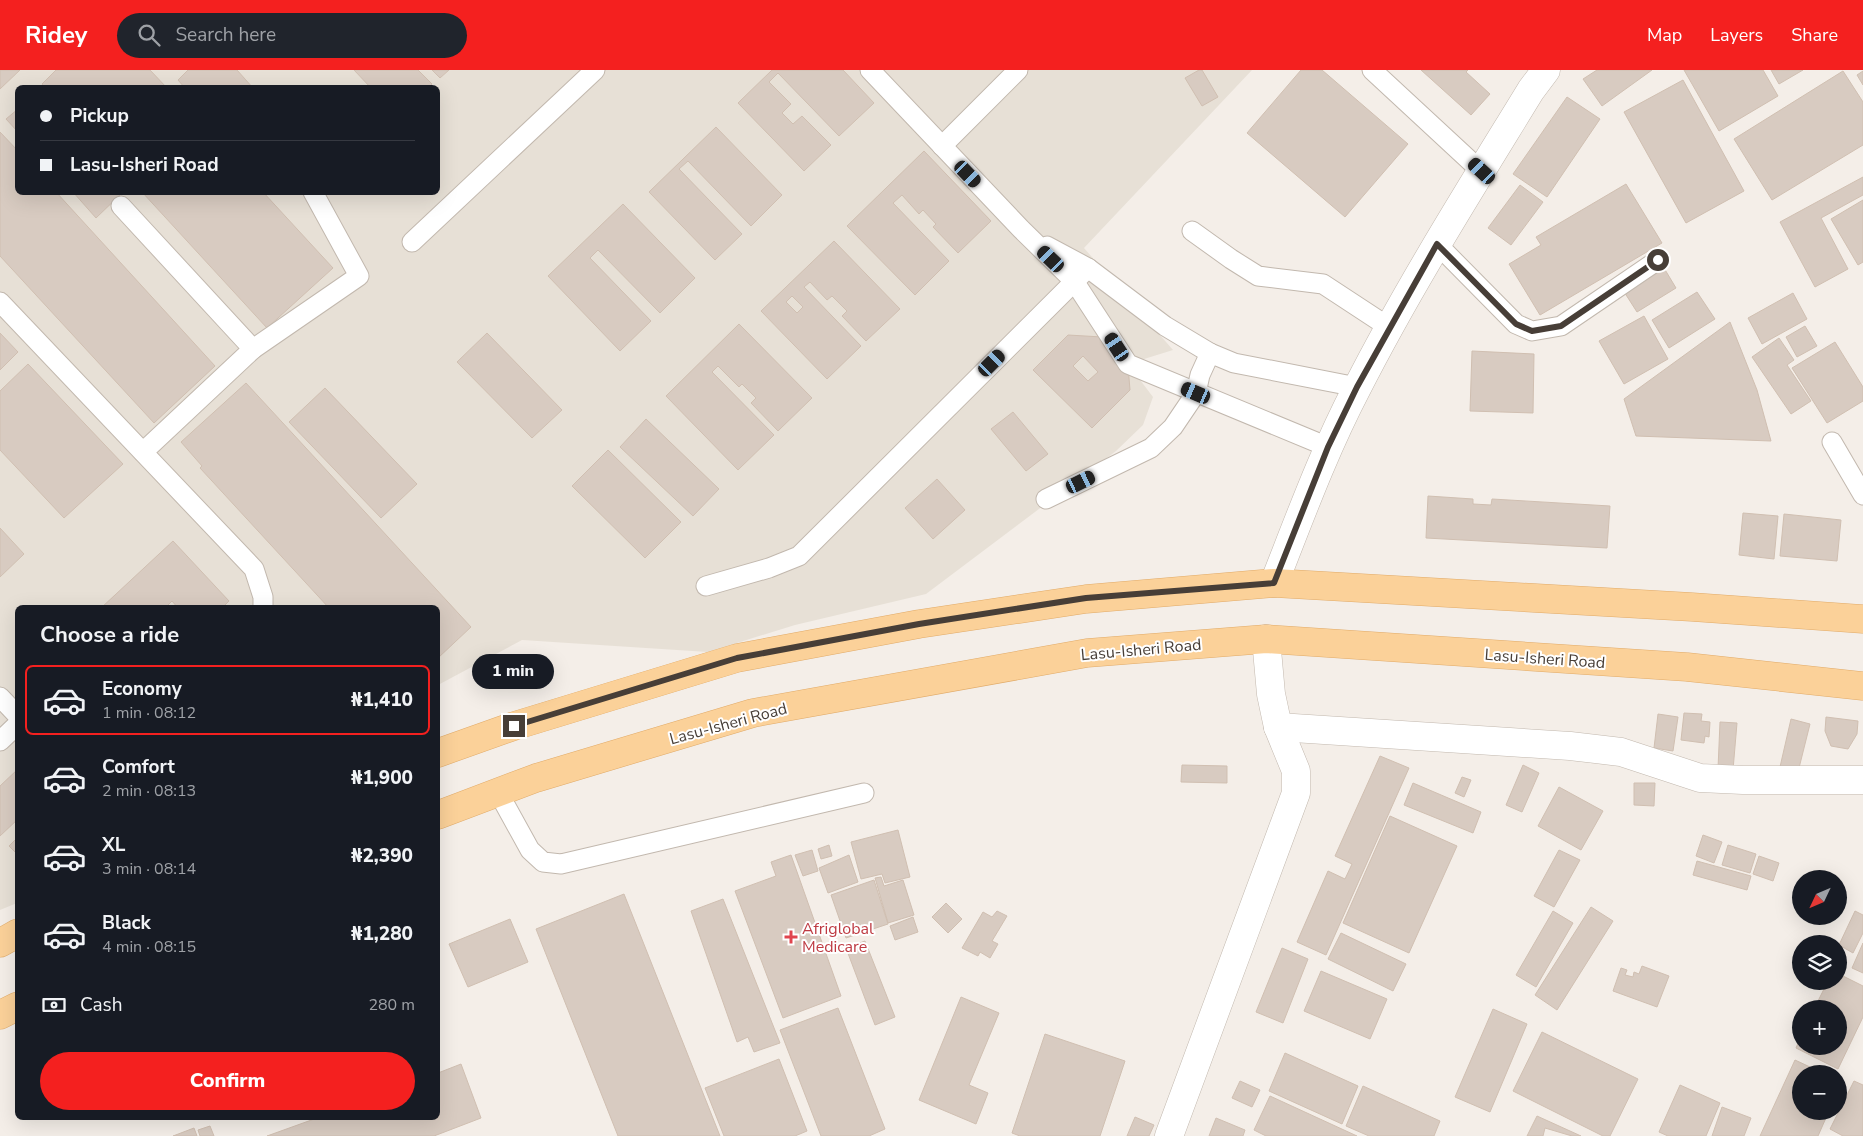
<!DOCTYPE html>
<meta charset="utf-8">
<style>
body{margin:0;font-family:"Nunito Sans",sans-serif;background:#20242c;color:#f1f3f6;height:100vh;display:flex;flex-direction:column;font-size:19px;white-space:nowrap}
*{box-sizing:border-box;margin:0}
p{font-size:16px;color:#9ea1a6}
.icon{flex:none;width:28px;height:28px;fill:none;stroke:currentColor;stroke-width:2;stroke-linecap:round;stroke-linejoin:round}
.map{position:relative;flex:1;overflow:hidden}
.drawer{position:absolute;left:15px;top:535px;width:425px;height:515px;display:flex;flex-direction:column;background:#171b24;border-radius:8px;box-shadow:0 5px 20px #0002}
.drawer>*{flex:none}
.top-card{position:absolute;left:15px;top:15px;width:425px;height:110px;border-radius:8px;box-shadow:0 5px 20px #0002;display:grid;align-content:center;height:110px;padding:0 25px;background:#171b24}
.needle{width:32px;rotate:226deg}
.controls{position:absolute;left:1792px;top:800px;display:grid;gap:10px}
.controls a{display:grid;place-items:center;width:55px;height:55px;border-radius:50%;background:#171b24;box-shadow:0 5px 20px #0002;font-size:25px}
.end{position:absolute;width:22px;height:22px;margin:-11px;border:6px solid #473e37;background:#fff;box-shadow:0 0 0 2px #fff}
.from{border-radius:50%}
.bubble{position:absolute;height:35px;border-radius:18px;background:#171b24;box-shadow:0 5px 20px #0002;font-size:16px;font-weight:800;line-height:35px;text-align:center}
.car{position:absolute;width:15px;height:30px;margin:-15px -8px;border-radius:6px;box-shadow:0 0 4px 1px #0007;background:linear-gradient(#222 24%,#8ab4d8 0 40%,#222 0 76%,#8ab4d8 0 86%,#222 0)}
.top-card b{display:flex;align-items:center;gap:18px;height:48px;font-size:19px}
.top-card b+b{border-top:1px solid #363941}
.top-card i{width:12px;height:12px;background:#f1f3f6}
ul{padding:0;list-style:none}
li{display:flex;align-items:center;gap:15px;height:70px;margin:0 10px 8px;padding:0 15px;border:2px solid transparent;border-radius:8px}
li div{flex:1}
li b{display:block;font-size:19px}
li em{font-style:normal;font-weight:800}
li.active{border-color:#f4201f}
li>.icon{width:45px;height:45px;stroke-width:1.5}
h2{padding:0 25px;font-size:22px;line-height:60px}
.pay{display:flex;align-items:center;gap:12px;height:55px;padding:0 25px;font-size:19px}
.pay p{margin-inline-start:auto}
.action{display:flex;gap:10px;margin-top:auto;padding:10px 25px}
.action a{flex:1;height:58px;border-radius:30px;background:#f4201f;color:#fff;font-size:20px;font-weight:800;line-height:58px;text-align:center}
header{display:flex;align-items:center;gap:30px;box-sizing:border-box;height:70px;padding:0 25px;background:#f4201f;color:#fff}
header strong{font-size:24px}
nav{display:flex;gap:28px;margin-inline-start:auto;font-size:18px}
.search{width:350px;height:45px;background:#20242c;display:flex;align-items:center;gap:12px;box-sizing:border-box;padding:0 18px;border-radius:28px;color:#9ea1a6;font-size:19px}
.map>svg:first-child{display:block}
.residential{fill:#e7e0d6;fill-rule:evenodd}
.building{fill:#d8cbc1;stroke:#d0bfb1;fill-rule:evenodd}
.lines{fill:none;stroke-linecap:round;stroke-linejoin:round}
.service-casing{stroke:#c2b8ae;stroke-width:21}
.minor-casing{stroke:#c2b8ae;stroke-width:29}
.primary-casing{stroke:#e1ab69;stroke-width:29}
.service{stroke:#fff;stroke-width:19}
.minor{stroke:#fff;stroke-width:28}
.primary{stroke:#fbd199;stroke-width:28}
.route{stroke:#473e37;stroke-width:6}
.health-dot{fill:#e0444e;stroke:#fff;stroke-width:2}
.labels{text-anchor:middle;stroke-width:4;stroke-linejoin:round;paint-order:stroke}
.street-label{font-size:16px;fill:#473e37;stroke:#fff}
.health-label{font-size:16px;fill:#be3a42;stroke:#fff;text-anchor:start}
</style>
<header>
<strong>Ridey</strong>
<div class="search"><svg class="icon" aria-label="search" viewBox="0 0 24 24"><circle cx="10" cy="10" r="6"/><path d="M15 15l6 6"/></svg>Search here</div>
<nav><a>Map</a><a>Layers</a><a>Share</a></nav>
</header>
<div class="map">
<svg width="1863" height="1066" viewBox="0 0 1863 1066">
<rect width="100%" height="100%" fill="#f4eee8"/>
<path class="residential" d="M0 0H1252L1084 178 1173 280 1128 294 1153 327 1143 355 1116 381 926 524 795 555 708 582 522 570 438 615V538H18L17 833 0 840ZM18 18H438V122H18Z"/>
<g class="building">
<polygon points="0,0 20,0 0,19"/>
<polygon points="56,0 150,0 167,18 45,18 42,14"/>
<polygon points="188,0 237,0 253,18 185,18 178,10"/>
<polygon points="354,0 418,0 432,14 428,18 371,18"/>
<polygon points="432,0 449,0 440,8"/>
<polygon points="772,0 843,0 874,33 839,66 778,3 769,12 791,34 782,43 793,54 802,46 831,75 804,101 738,33"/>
<polygon points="1199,0 1202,0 1218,27 1202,36 1185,8"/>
<polygon points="1301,0 1322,0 1408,74 1345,147 1247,63"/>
<polygon points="1421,0 1468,0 1466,2 1490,24 1471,45"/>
<polygon points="1597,0 1652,0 1602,36 1583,9"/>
<polygon points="1684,0 1763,0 1778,26 1719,61"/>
<polygon points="1771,0 1803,0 1779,14"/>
<polygon points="1843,1 1863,32 1863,75 1772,130 1734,69"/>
<polygon points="1863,1 1863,15 1857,5"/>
<polygon points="1683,10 1744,121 1686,153 1624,42"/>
<polygon points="1567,27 1600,49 1547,127 1513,104"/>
<polygon points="18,39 18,62 6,49"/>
<polygon points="716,57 782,125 751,156 688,91 679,99 742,164 715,190 649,122"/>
<polygon points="0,62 18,81 18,122 56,122 215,296 154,353 0,186"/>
<polygon points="924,81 991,151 958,183 933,157 936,154 923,140 919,144 902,125 893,133 949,191 915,225 847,156"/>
<polygon points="1863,107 1863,125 1821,148 1848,199 1815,217 1780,152"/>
<polygon points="1626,114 1662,173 1540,245 1509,194 1541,175 1536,167"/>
<polygon points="1520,115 1543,132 1511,175 1488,158"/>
<polygon points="73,122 123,122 96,148"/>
<polygon points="142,122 263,122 333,198 267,258"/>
<polygon points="1863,130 1863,192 1858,195 1831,149"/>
<polygon points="623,134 695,208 660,243 598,180 590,188 651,251 620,281 548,206"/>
<path d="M834 171 900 239 866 271 842 246 847 241 832 226 827 230 810 212 804 217 861 276 827 309 761 241ZM792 226 803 237 797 243 786 232Z"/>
<polygon points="1661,193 1676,218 1637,242 1621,217"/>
<polygon points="1697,222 1715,249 1669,278 1652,250"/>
<polygon points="1793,223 1807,249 1762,274 1748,248"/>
<polygon points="1644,246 1668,289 1624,314 1599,271"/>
<polygon points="1730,252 1757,320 1771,371 1636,366 1624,329"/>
<polygon points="739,254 812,328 778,361 751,333 756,328 742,314 739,317 718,296 712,302 774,365 738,400 666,326"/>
<polygon points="1805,256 1817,276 1797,287 1786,267"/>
<polygon points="0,263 18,282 0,300"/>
<polygon points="487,263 562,340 532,368 457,292"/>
<path d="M1068 265 1102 267 1128 296 1130 320 1092 358 1033 300ZM1083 286 1098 302 1088 311 1073 296Z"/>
<polygon points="1779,268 1794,290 1787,295 1811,331 1791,344 1752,287"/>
<polygon points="1835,272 1863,317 1863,331 1827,353 1792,298"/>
<polygon points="1472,281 1534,284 1533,343 1470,341"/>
<polygon points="28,294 123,394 64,448 0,380 0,321"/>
<polygon points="246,313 471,557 438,588 438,538 329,538 200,398 202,396 181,372"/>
<polygon points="325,318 417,414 381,448 289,352"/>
<polygon points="1013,342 1048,384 1026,401 991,359"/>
<polygon points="646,349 719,419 693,446 620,377"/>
<polygon points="608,380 681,452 645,488 572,416"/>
<polygon points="937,409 965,440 933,469 905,438"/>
<polygon points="1428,426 1473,429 1473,434 1491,435 1492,429 1610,436 1607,478 1426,468"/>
<polygon points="1743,443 1778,446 1774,489 1739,485"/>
<polygon points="1784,444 1841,450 1837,491 1780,486"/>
<polygon points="0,458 24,484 0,507"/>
<polygon points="173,471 229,531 222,538 178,538 172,531 165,538 101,538"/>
<polygon points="1684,643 1702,644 1701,651 1710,652 1709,667 1705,666 1704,673 1681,670"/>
<polygon points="1658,644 1678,647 1673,681 1654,678"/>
<polygon points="1826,647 1858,651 1857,664 1848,679 1831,676 1825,661"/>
<polygon points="1791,649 1810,654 1798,702 1780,697"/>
<polygon points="1720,652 1737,653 1733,700 1718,699"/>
<polygon points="1380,686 1409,698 1326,885 1297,872 1328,801 1345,809 1352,794 1335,786"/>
<polygon points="1182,695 1227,696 1227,713 1181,712"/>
<polygon points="1523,695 1539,703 1522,742 1506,735"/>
<polygon points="18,699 18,749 0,766 0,716"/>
<polygon points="1462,707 1471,710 1464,727 1455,723"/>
<polygon points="1413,713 1481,742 1473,763 1404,735"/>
<polygon points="1634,713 1655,713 1654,736 1634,735"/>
<polygon points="1559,717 1603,741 1581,780 1538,756"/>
<polygon points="1390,746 1457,776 1409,883 1343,853"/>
<polygon points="898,760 910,807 885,813 882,804 861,809 851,772"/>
<polygon points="1703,765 1722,772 1714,793 1696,786"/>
<polygon points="18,767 18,785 9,776"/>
<polygon points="829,775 832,786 821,789 818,779"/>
<polygon points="1728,775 1756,784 1750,803 1722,795"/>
<polygon points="812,780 818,801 803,806 795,785"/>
<polygon points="1559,780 1580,790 1554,837 1534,826"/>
<polygon points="791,785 841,926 783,948 735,821 776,806 771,792"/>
<polygon points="849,785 858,812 828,823 819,798"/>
<polygon points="1759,786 1779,793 1773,811 1753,804"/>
<polygon points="1697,791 1751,806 1747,820 1693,805"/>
<polygon points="881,807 884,816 903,810 914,845 888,853 875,808"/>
<polygon points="874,810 888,854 846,868 831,825"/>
<polygon points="624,824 720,1066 618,1066 536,859"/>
<polygon points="723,829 780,973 754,982 748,967 737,972 691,841"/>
<polygon points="946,833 962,849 948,863 932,847"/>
<polygon points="1591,837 1613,851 1557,940 1535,925"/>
<polygon points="997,841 1007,846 992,871 998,874 990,888 980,882 978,886 962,878 983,842 992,847"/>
<polygon points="1553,841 1573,853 1536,917 1516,905"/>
<polygon points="1855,841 1863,845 1863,863 1853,883 1839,875"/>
<polygon points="913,847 918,862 895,870 890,856"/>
<polygon points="510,849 528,892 468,917 449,874"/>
<polygon points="1341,863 1406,894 1393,921 1328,889"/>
<polygon points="865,871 895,947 875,955 846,878"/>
<polygon points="1863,873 1863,903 1852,898"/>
<polygon points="1282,878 1308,889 1283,953 1256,942"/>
<polygon points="1642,896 1669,906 1657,937 1613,921 1621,898 1627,900 1625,905 1633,907 1634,902 1639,904"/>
<polygon points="1321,901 1387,929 1370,969 1304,941"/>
<polygon points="1839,904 1863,916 1863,947 1838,999 1796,978 1801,966 1801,976 1839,976 1839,939 1814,939 1828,911 1839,911"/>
<polygon points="961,927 999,943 969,1015 988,1023 976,1054 919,1030"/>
<polygon points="838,938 885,1059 869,1066 821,1066 780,960"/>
<polygon points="1493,939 1527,954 1490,1042 1455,1027"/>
<polygon points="1542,962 1638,1009 1610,1066 1603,1066 1513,1021"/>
<polygon points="1045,964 1125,991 1100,1066 1020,1066 1012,1063"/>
<polygon points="1285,983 1358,1016 1342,1054 1269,1021"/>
<polygon points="779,989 807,1061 795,1066 724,1066 705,1018"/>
<polygon points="1795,990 1825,1004 1801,1004 1801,1041 1829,1041 1818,1066 1760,1066"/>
<polygon points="461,994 481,1048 434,1066 267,1066 317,1048 438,1048 438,1003"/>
<polygon points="1240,1011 1260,1020 1252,1037 1232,1028"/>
<polygon points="1854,1011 1863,1015 1863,1066 1843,1066 1830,1059"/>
<polygon points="1680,1015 1720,1033 1706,1066 1668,1066 1659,1062"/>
<polygon points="1363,1016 1440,1051 1434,1066 1369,1066 1346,1056"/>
<polygon points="1270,1026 1357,1066 1266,1066 1254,1060"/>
<polygon points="1722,1037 1751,1048 1744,1066 1712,1066"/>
<polygon points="1537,1046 1581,1066 1572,1066 1545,1058 1543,1066 1527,1066"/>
<polygon points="1135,1047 1154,1055 1149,1066 1127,1066"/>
<polygon points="1216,1048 1245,1060 1243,1066 1209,1066"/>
<polygon points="210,1056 214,1066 200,1066 198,1060"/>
<polygon points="194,1058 197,1066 173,1066"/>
</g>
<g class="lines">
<defs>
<g id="service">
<polyline points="870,0 1021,159 1074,211 1128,294 1328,377"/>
<polyline points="1372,0 1481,101"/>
<polyline points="942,76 1018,0"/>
<polyline points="121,136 253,279"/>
<polyline points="1192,161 1231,189 1258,206 1323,214 1390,258"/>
<polyline points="412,172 595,0"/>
<polyline points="1437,174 1516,254 1532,261 1561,256 1658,190"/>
<polyline points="1047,176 1088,198 1165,256 1210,283"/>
<polyline points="0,232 254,499 263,527 263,538"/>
<polyline points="1832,372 1863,425"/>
<polyline points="143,382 253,279 359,206 313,122"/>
<polyline points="1046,429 1151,378 1173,357 1196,323 1200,305 1210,283 1234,293 1357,317"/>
<polyline points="706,516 769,498 799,486 1088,198"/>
<polyline points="0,627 18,646"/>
<polyline points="0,671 18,654"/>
<polyline points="498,722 530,780 543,792 561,794 864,723"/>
</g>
<g id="minor">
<path d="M1274 513C1300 447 1324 381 1357 318 1409 216 1471 118 1531 20L1546 0"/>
<polyline points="1278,657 1570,676 1621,682 1700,708 1743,710 1863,710"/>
<polyline points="1169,1066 1296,723 1296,701 1278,657 1271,624 1266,569"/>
</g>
<g id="primary">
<polyline points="438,683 514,656 737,588 919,554 1086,529 1274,513 1692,537 1863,549"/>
<polyline points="438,745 536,708 753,643 1087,583 1266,569 1687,597 1863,616"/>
<polyline points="0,873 18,863"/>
<polyline points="0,945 18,936"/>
</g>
</defs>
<use href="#service" class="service-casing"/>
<use href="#minor" class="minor-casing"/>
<use href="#primary" class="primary-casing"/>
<use href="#service" class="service"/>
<use href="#minor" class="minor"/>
<use href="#primary" class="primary"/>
</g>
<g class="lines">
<polyline class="route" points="514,656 737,588 919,554 1086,528 1274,513 1328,377 1357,317 1437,174 1516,254 1532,261 1561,256 1658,190"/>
</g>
<path class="health-dot" d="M788.5 859.5h5v5h5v5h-5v5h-5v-5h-5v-5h5z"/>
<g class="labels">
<g class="street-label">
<text transform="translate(1141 579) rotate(-5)" y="6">Lasu-Isheri Road</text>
<text transform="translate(1545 588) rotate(4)" y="6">Lasu-Isheri Road</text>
<text transform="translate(728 653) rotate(-15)" y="6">Lasu-Isheri Road</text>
</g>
<g class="health-label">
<text x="802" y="864">Afriglobal<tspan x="802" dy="18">Medicare</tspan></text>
</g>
</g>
</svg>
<div class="controls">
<a><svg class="needle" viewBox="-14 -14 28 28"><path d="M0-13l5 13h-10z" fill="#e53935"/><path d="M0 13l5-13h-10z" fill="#9ea1a6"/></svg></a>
<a><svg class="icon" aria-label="layers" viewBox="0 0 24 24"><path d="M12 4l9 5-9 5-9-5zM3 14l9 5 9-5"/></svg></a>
<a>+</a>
<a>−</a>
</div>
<i class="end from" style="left:1658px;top:190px"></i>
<i class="end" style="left:514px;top:656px"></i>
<div class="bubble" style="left:472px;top:584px;width:82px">1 min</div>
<i class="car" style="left:1482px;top:101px;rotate:313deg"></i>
<i class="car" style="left:968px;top:104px;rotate:136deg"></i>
<i class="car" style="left:1051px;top:189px;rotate:314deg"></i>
<i class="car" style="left:1117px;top:277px;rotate:327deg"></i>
<i class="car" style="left:992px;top:293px;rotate:45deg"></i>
<i class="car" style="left:1196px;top:323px;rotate:293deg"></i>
<i class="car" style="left:1081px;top:412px;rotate:64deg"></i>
<div class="top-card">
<b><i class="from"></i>Pickup</b>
<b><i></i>Lasu-Isheri Road</b>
</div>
<section class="drawer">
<h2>Choose a ride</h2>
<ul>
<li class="active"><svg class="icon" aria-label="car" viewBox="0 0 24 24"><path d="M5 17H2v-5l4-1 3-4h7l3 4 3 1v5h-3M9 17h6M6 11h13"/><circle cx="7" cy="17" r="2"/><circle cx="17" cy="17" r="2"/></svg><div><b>Economy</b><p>1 min · 08:12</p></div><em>₦1,410</em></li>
<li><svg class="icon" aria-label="car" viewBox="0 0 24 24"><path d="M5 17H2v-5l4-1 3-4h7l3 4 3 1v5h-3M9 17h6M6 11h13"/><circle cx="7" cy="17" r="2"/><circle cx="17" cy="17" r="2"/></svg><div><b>Comfort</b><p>2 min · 08:13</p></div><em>₦1,900</em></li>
<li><svg class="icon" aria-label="car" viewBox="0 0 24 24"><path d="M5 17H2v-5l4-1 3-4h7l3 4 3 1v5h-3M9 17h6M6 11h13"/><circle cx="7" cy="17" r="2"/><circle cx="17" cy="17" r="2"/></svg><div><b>XL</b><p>3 min · 08:14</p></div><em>₦2,390</em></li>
<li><svg class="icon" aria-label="car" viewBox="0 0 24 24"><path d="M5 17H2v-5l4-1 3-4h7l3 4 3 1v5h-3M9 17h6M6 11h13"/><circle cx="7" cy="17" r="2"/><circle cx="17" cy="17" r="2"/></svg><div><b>Black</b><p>4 min · 08:15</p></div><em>₦1,280</em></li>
</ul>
<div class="pay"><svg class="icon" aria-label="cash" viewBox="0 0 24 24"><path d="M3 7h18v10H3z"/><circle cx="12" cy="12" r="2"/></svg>Cash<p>280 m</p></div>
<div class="action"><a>Confirm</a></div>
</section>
</div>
